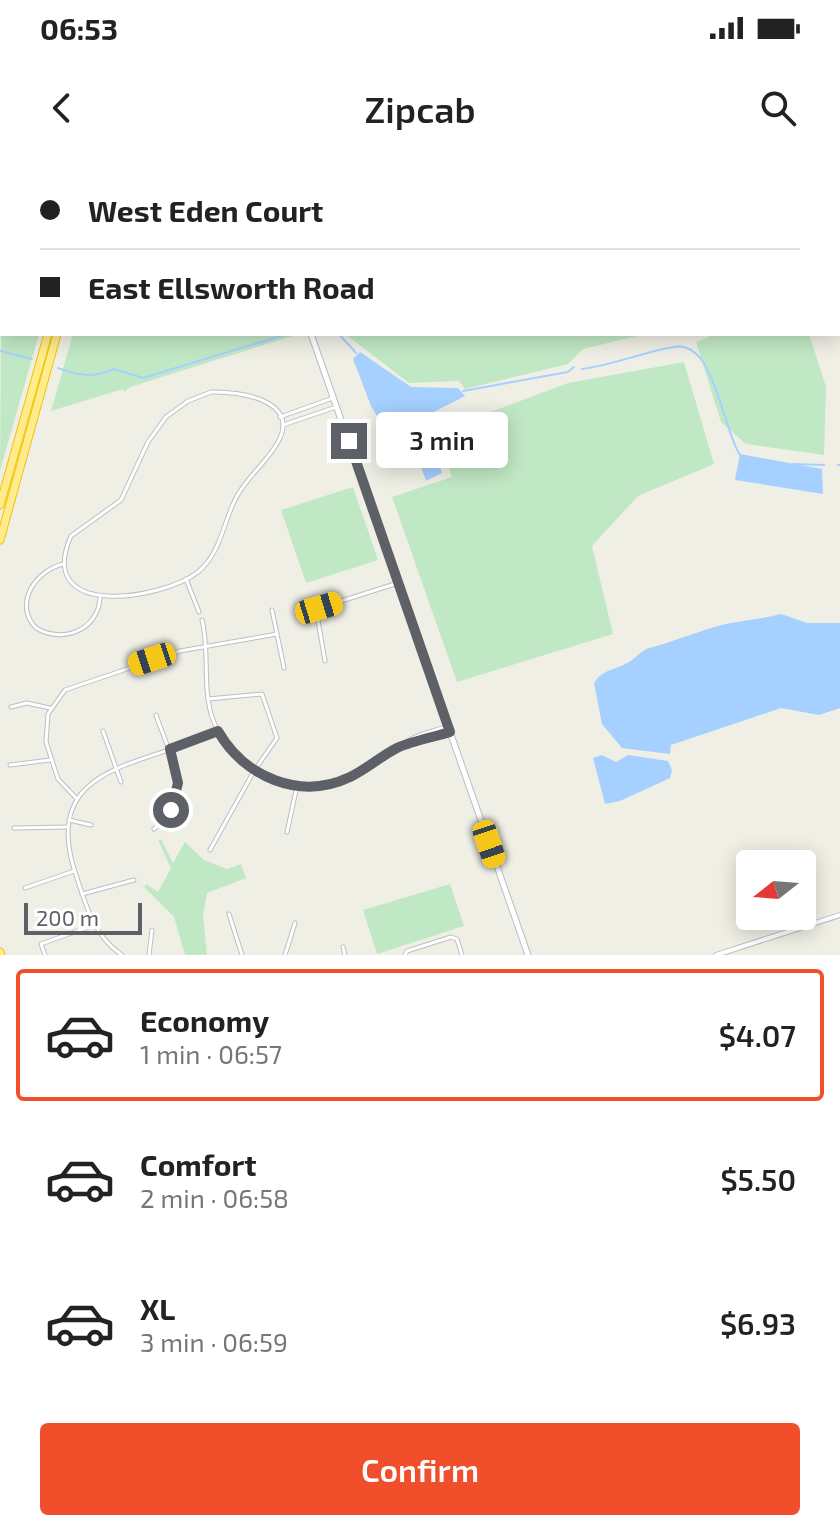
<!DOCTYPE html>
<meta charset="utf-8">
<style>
body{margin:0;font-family:"Exo 2",sans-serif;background:#f2f2f2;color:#222;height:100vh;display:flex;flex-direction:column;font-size:30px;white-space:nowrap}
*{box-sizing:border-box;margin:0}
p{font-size:26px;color:#767676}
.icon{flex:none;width:44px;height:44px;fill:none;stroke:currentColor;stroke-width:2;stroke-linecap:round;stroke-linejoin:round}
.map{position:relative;height:795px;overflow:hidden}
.panel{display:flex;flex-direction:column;background:#fff;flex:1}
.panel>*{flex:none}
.guide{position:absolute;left:0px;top:0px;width:840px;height:176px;box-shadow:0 4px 20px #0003;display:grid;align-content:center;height:176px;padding:0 40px;background:#fff}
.needle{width:52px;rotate:253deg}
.buttons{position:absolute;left:736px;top:690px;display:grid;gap:16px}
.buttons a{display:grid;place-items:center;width:80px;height:80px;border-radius:8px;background:#fff;box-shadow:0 4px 20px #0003;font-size:40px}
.scale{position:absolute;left:24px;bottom:20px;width:118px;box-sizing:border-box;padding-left:8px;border:4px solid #5d6066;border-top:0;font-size:22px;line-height:28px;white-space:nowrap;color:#5d6066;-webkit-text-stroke:6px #fff;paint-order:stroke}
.end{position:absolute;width:36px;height:36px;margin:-18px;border:10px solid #5d6066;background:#fff;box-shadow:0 0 0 4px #fff}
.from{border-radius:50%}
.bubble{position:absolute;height:56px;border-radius:8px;background:#fff;box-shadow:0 4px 20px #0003;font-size:26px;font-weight:600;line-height:56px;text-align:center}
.car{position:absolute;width:24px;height:48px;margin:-24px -12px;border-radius:10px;box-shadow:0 0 6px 2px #0007;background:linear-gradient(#f5c518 24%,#345 0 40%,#f5c518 0 76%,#345 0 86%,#f5c518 0)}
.guide b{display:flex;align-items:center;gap:28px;height:76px;font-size:30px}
.guide b+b{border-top:2px solid #e0e0e0}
.guide i{width:20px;height:20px;background:#222}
ul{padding:14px 0 0;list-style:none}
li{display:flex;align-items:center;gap:24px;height:132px;margin:0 16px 12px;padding:0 24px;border:4px solid transparent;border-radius:8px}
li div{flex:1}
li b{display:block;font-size:30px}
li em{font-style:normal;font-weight:600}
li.current{border-color:#f14e2b}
li>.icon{width:72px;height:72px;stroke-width:1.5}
.primary-button{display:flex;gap:16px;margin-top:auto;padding:16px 40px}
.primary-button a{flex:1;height:92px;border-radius:8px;background:#f14e2b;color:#fff;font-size:32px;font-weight:600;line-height:92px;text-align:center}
.status{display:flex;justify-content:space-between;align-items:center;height:56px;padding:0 40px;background:#fff;direction:ltr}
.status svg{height:22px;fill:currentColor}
header{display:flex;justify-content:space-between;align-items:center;height:104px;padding:0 40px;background:#fff;font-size:36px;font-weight:600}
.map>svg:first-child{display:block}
.green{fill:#c1e8c5}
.water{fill:#a6d0ff}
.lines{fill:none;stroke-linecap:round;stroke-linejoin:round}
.stream{stroke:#a6d0ff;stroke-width:2}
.minor-casing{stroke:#bdbec4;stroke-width:5}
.tertiary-casing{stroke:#bdbec4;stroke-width:6}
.secondary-casing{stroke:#bbbdc4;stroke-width:7}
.motorway-casing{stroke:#f5c100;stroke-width:9}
.minor{stroke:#fff;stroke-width:3}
.tertiary{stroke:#fff;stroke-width:4}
.secondary{stroke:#fff;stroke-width:5}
.motorway{stroke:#ffed8d;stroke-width:7}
.route{stroke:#5d6066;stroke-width:10}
</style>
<div class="status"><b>06:53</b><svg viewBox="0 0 49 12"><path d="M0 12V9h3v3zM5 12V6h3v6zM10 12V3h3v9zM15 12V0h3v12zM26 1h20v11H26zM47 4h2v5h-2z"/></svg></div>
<header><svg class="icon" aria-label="back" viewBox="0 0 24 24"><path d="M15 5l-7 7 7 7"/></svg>Zipcab<svg class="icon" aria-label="search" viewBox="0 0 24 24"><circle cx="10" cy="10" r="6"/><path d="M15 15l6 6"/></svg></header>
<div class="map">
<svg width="840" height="795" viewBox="0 0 840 795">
<rect width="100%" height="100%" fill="#f0efe5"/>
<g class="green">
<polygon points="332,0 678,0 681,2 333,2"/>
<polygon points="2,19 2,174 39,174 0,311"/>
<polygon points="73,174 299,174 130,227 124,232 123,229 51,251"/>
<polygon points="345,174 645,174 583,189 568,204 465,229 459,221 409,223"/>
<polygon points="716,174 809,174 826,227 824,295 746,284 721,262 696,182"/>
<polygon points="684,202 714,304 638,336 592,386 613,474 457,522 392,337 452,317 437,272 568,223"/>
<polygon points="353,327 378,400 306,423 281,350"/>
<polygon points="161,679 173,703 185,682 204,700 227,709 241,704 246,718 207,733 203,755 207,795 185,795 174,757 144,727 146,724 158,732 171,708 158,680"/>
<polygon points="450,724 464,766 377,794 363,750"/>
</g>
<g class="water">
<polygon points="360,192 411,227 458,228 465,236 426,256 382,264 371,246 353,199"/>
<polygon points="432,278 442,313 426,321 413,284"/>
<polygon points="740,294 822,309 823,334 735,320"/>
<path d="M781 454 807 463H840V548L819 555 781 548 671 585 670 594 622 588 602 564 594 523C604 508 614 511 629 502 636 498 642 490 649 488 674 482 700 470 726 464 744 460 762 459 781 454Z"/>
<polygon points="602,595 616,602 628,595 668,601 672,610 670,618 620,641 605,644 593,598"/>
</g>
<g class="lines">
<g class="stream">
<polyline points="339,174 356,193"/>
<polyline points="0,191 32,199"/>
<path d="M58 208C79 216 94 218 114 209L143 218 287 174"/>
<path d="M582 209C613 205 643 192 674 187 715 180 721 265 740 295"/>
<polyline points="463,231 568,212 574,207"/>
<polyline points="793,304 824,305"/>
<polyline points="838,305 840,305"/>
</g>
<defs>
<g id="minor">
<path d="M211 232C239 231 301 240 278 282 267 302 248 316 237 336 223 361 222 392 198 412 162 440 34 460 71 376L121 340 148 282 166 257 188 241Z"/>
<polyline points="280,257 333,238"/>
<polyline points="283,265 336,247"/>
<path d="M63 404C35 411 13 444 36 468 63 484 98 470 100 438"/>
<polyline points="186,419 199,452"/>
<polyline points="272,450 284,508"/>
<path d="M202 460C210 491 202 526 212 557 220 580 236 600 257 612 313 645 361 611 408 581 419 573 436 571 448 566"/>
<polyline points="325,501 316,449 398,423"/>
<polyline points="208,539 262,534 277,578 254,611 210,690"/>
<polyline points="11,547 27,543 50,548"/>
<polyline points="103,571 121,622"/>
<polyline points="403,585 449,573"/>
<polyline points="10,605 50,600"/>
<polyline points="77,639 58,619 46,582 48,554 65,530 180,491 277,474"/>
<polyline points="69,660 91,665"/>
<polyline points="14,668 67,667"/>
<path d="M154 669C194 634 170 596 156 555"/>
<polyline points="287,672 297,626"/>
<polyline points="25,728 74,711"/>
<polyline points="82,734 134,720"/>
<polyline points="229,754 242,795"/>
<polyline points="343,787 345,795"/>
<polyline points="45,795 41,784 94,765"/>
<path d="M122 795C94 776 87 748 77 718 36 603 144 607 216 572"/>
<polyline points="149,795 152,770"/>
<polyline points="285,795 295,763"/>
<polyline points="405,795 407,791 451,777 457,779 462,795"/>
</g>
<polyline id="tertiary" points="716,795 840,755"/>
<g id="secondary">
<polyline points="247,0 248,2"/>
<polyline points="23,2 28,0"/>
<polyline points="0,10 2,10"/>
<polyline points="311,174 528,795"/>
</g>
<g id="motorway">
<polyline points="97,2 98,0"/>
<polyline points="105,2 105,0"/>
<polyline points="0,345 48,174"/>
<polyline points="0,380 57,174"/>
<polyline points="0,792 1,795"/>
</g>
</defs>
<use href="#minor" class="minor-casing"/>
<use href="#tertiary" class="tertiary-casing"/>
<use href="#secondary" class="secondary-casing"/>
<use href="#motorway" class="motorway-casing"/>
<use href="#minor" class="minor"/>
<use href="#tertiary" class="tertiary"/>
<use href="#secondary" class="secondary"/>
<use href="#motorway" class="motorway"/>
</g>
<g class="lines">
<path class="route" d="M171 650 178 623 170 589 218 571C244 617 300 641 350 617 367 609 381 596 397 588 412 581 434 577 450 572L349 281"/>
</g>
</svg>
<div class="buttons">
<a><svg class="needle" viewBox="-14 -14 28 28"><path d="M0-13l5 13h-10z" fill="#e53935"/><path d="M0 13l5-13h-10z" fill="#767676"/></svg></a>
</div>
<div class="scale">200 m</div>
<i class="end from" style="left:171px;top:650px"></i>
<i class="end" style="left:349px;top:281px"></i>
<div class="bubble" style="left:376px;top:252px;width:132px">3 min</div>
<i class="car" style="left:319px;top:448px;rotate:73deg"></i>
<i class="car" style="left:152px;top:499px;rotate:252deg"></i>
<i class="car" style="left:489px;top:684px;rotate:161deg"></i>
<div class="guide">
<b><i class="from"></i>West Eden Court</b>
<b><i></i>East Ellsworth Road</b>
</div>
</div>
<section class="panel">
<ul>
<li class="current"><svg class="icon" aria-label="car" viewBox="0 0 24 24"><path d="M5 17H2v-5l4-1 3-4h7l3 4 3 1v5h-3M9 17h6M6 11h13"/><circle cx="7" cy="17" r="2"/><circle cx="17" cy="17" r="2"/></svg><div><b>Economy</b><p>1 min · 06:57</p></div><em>$4.07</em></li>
<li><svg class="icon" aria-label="car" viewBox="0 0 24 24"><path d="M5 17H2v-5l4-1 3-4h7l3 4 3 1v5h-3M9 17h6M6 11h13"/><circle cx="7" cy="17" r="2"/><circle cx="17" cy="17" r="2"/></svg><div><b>Comfort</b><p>2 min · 06:58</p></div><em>$5.50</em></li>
<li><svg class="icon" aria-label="car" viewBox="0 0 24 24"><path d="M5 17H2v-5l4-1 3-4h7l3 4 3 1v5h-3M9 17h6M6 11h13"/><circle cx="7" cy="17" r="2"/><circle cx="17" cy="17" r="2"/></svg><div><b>XL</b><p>3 min · 06:59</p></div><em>$6.93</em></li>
</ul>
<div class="primary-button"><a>Confirm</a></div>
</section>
